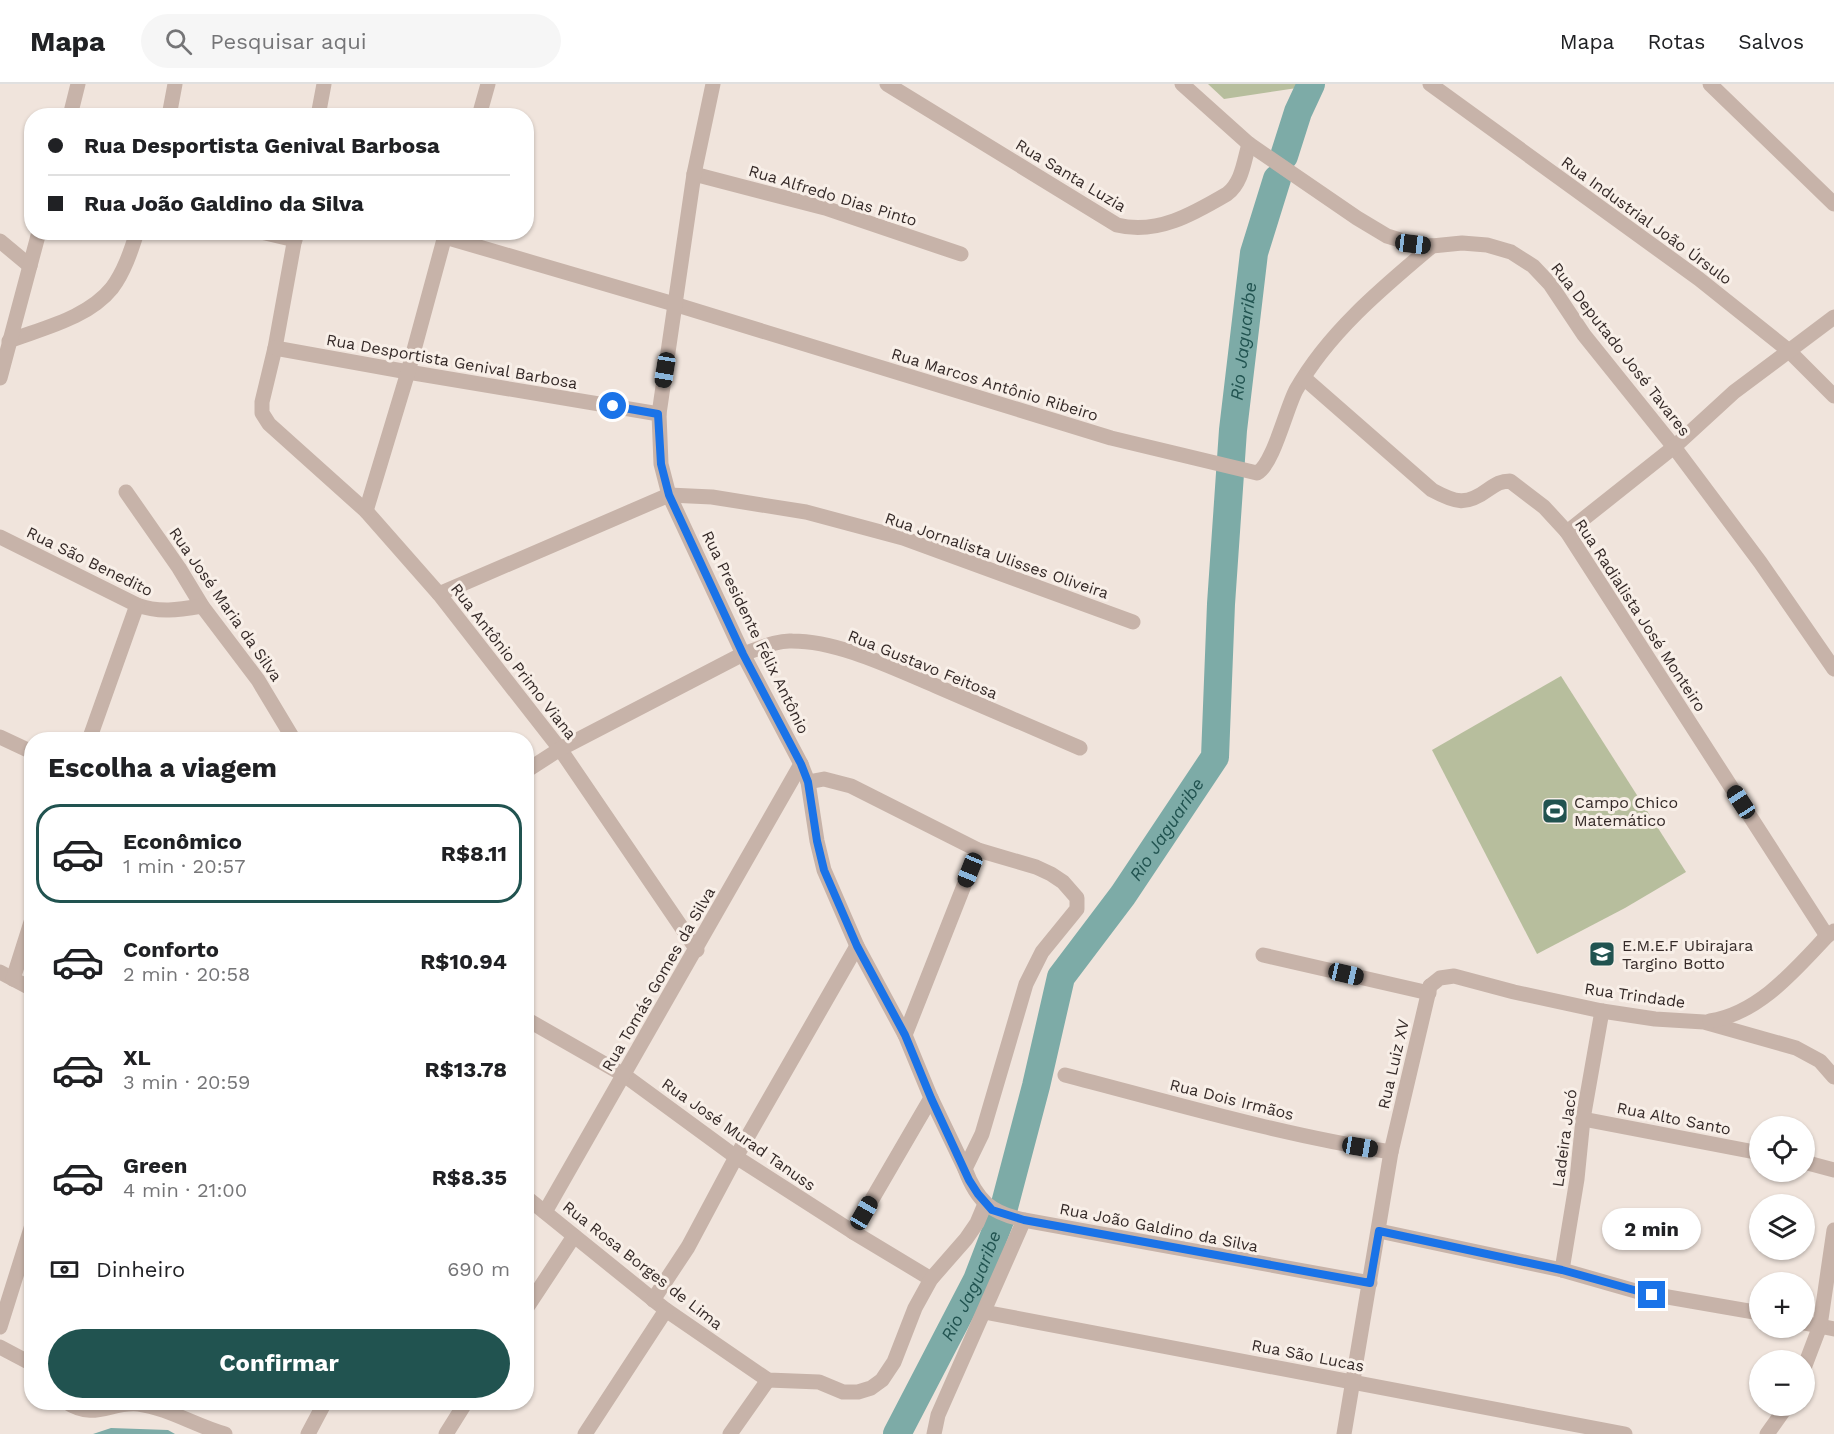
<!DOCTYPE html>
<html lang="pt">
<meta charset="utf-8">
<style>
body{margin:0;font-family:"Work Sans",sans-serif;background:#f6f6f6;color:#202124;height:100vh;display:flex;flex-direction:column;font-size:22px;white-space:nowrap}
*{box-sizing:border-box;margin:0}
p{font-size:20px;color:#757577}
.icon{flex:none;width:33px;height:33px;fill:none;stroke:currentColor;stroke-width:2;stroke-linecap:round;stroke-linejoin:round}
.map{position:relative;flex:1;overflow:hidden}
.side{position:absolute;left:24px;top:648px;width:510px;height:678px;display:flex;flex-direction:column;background:#fff;border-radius:24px;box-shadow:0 2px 4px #0004}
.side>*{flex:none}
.hud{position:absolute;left:24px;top:24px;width:510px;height:132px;border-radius:24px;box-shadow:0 2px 4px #0004;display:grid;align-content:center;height:132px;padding:0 24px;background:#fff}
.fabs{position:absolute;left:1749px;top:1032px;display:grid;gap:12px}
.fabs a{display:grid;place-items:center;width:66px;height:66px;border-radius:50%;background:#fff;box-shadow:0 2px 4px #0004;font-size:30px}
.end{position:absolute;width:27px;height:27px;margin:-14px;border:8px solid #1a73e8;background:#fff;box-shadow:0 0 0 3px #fff}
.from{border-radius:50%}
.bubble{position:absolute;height:42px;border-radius:21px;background:#fff;box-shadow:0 2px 4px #0004;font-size:20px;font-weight:700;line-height:42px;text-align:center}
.car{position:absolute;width:18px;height:36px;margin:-18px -9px;border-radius:8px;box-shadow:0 0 4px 2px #0007;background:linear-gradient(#222 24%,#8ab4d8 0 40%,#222 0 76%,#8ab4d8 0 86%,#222 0)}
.hud b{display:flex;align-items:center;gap:21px;height:57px;font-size:22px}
.hud b+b{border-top:2px solid #e0e0e0}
.hud i{width:15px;height:15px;background:#202124}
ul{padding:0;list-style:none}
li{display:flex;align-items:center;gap:18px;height:99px;margin:0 12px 9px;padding:0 12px;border:3px solid transparent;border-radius:24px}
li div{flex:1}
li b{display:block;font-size:22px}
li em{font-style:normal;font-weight:700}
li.selected{border-color:#215350}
li>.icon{width:54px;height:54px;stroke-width:1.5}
h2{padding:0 24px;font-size:27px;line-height:72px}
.pay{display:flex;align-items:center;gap:15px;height:66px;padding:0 24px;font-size:22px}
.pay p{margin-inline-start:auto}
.primary-button{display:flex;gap:12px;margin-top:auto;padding:12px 24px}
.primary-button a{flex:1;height:69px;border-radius:36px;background:#215350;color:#fff;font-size:24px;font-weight:700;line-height:69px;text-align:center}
header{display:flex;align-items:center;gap:36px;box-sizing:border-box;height:84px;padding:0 30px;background:#fff;border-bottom:2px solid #e0e0e0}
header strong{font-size:28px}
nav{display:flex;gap:33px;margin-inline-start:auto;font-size:21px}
.search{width:420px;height:54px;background:#f6f6f6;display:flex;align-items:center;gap:15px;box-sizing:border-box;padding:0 21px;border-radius:33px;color:#757577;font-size:22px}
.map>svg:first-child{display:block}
.green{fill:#b7be9d}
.water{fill:#7daba7}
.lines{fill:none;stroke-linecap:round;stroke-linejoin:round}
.river{stroke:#7daba7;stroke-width:28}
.minor{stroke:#c7b3a9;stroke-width:15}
.tertiary{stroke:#c7b3a9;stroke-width:15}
.route{stroke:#1a73e8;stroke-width:8}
.labels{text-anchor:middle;stroke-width:6;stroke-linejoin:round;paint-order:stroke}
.street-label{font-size:16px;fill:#352a28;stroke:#f8efe8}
.poi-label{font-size:16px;fill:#352a28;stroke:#f8efe8;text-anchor:start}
.water-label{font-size:18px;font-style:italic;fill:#215350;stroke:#f8efe8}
</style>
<header>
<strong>Mapa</strong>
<div class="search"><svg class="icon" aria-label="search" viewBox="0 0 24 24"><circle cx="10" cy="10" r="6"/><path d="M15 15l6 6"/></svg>Pesquisar aqui</div>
<nav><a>Mapa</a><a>Rotas</a><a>Salvos</a></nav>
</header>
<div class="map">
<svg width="1834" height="1350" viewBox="0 0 1834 1350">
<rect width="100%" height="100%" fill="#f0e4dc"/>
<g class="green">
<polygon points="1208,0 1324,0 1224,15"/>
<polygon points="1561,592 1686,788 1625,824 1537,870 1432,666"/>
</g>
<polygon class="water" points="111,1344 168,1346 175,1350 93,1350"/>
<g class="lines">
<g class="river">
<polyline points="1284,72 1298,28 1311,0"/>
<path id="s1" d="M897 1350 977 1196 1002 1131 1036 1002 1061 893 1123 811 1215 673 1221 520 1233 346 1254 169 1277 95"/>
</g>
<g class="minor">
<path d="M887 0 1117 141C1157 151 1193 130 1227 110 1242 99 1244 77 1249 60"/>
<polyline points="1430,0 1699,195 1788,266 1834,312"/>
<polyline points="1710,0 1834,120"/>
<polyline points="70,32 78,0"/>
<polyline points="169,32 175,0"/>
<polyline points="318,32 324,0"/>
<polyline points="479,32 488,0"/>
<polyline points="694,90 825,124 961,170"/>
<polyline points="261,148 295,156"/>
<polyline points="296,148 275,264 262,318 262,329 269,340 366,427 439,510 560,665 697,866"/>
<path d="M445 153 674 220 1111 354 1257 389C1273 381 1286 325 1296 306 1328 249 1382 204 1432 162"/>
<polyline points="0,157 30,182"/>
<path d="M9 257C43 244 88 234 112 204 124 188 131 167 137 148"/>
<polyline points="275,264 408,288 659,330"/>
<polyline points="0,294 39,148"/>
<path d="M1304 294 1432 406C1456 419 1466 422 1489 405 1496 400 1501 397 1510 397L1544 423 1567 448"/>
<polyline points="126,408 179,484 202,522 258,596 294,656"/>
<polyline points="366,427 408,288 446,148"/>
<path d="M0 453 137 521C159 529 178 526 202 522"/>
<polyline points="439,510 669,411 712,413 806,428 903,454 1133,538"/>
<polyline points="0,653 32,668"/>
<polyline points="89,656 137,521"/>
<path d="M526 687 560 665 743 570C759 565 776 556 792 557 839 557 893 584 936 602 984 623 1032 643 1080 664"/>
<path d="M808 698 824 695 851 702 978 766 1036 783 1051 790 1063 798 1077 814V825L1042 868 1026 900 982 1050 965 1085C977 1117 991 1129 1024 1136L1370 1199"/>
<polyline points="1263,871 1429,909"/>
<polyline points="0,888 32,905"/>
<polyline points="13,895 32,835"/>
<polyline points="1430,902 1440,894 1454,892 1514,908 1602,927 1655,935 1704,938 1796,964 1820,977 1834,993"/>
<polyline points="526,935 624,991 736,1073 853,1148 931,1195"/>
<path d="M1710 937C1759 929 1794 887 1827 852"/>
<polyline points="905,951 978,766"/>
<path d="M1065 991C1173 1019 1281 1051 1391 1068"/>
<polyline points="1583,1035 1760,1069"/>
<polyline points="1804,1078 1834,1086"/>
<polyline points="526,1113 666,1226 768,1296 819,1298 843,1308 858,1308 871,1304 882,1296 894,1278 915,1224 931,1195 966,1155 977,1139 985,1120"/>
<polyline points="545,1128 801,680"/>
<polyline points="1379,1147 1562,1186 1639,1208 1760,1229"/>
<polyline points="853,1148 931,1014"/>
<polyline points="1562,1186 1577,1095 1583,1035 1602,927"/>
<polyline points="653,1216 688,1163 736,1073 857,862"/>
<polyline points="526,1225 574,1152"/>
<polyline points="984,1228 1625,1350"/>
<polyline points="1804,1239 1834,1245"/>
<polyline points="0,1243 32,1141"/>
<polyline points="0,1263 32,1280"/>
<polyline points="1804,1284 1820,1242 1834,1146"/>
<path d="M66 1318C95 1337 111 1317 138 1320 168 1324 196 1342 225 1350"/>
<polyline points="308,1350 325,1318"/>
<polyline points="446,1350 466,1318"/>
<polyline points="585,1350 666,1226"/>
<polyline points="730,1350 768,1296"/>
<polyline points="934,1350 938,1331 1024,1136"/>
<polyline points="1767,1350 1787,1322"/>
</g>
<g class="tertiary">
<polyline points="713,0 694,90 659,330 661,380 669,411 743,570 801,680 808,698 817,757 824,786 857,862 905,951 931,1014 965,1085"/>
<polyline points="1182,0 1249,60 1357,134 1387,152 1413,160 1432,162 1462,159 1487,161 1511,168 1533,182 1550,200 1584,251 1674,363 1760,478 1834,585"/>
<polyline points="1834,233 1734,308 1674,363 1567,448 1827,852 1834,847"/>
<polyline points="1344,1350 1391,1068 1430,902"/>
</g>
</g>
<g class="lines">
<polyline class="route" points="613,322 658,330 661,380 669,411 743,570 801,680 808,698 817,757 824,786 857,862 905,951 931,1014 969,1096 978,1110 992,1126 1024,1136 1370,1199 1379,1147 1562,1186 1652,1211"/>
</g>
<defs>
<symbol id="stadium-square" viewBox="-11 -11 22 22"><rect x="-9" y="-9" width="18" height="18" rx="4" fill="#215350" stroke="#f8efe8"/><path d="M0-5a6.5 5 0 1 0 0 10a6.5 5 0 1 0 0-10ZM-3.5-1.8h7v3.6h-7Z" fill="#fff"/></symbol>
<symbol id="school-square" viewBox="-11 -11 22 22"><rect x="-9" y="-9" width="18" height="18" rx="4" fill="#215350" stroke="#f8efe8"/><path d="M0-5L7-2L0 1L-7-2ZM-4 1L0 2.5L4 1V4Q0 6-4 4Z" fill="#fff"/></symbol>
</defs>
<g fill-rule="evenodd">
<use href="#stadium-square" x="1540" y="712" width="30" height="30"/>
<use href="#school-square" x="1587" y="855" width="30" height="30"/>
</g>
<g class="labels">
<g class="street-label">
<text transform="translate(1071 91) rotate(31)" y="6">Rua Santa Luzia</text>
<text transform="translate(833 111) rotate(17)" y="6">Rua Alfredo Dias Pinto</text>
<text transform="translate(1647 136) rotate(36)" y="6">Rua Industrial João Úrsulo</text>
<text transform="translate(1621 265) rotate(52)" y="6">Rua Deputado José Tavares</text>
<text transform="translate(452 277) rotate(10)" y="6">Rua Desportista Genival Barbosa</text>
<text transform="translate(995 300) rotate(17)" y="6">Rua Marcos Antônio Ribeiro</text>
<text transform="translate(997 471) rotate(19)" y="6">Rua Jornalista Ulisses Oliveira</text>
<text transform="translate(90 477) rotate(26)" y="6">Rua São Benedito</text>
<text transform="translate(226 520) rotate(55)" y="6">Rua José Maria da Silva</text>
<text transform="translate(1641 531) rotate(57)" y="6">Rua Radialista José Monteiro</text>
<text transform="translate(756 548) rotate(64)" y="6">Rua Presidente Félix Antônio</text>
<text transform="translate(514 577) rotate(52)" y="6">Rua Antônio Primo Viana</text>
<text transform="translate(923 580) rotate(22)" y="6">Rua Gustavo Feitosa</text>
<text transform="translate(658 895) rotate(-60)" y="6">Rua Tomás Gomes da Silva</text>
<text transform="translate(1635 911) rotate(8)" y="6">Rua Trindade</text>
<text transform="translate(1393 980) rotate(-77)" y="6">Rua Luiz XV</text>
<text transform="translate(1232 1015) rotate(14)" y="6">Rua Dois Irmãos</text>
<text transform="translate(1674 1034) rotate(11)" y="6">Rua Alto Santo</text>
<text transform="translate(739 1050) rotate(35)" y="6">Rua José Murad Tanuss</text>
<text transform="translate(1564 1054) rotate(-82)" y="6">Ladeira Jacó</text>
<text transform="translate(1159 1143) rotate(11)" y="6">Rua João Galdino da Silva</text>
<text transform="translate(643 1181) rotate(38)" y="6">Rua Rosa Borges de Lima</text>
<text transform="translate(1308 1271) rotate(11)" y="6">Rua São Lucas</text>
</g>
<g class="poi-label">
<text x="1574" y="724">Campo Chico<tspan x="1574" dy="18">Matemático</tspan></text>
<text x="1622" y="867">E.M.E.F Ubirajara<tspan x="1622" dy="18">Targino Botto</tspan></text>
</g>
<g class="water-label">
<text dy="6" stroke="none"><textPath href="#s1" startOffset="1174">Rio Jaguaribe</textPath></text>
<text dy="6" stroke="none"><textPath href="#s1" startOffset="670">Rio Jaguaribe</textPath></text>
<text dy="6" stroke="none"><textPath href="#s1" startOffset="166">Rio Jaguaribe</textPath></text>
</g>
</g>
</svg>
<div class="fabs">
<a><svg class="icon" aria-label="locate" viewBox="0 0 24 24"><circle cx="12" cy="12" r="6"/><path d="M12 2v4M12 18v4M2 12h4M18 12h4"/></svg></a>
<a><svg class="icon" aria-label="layers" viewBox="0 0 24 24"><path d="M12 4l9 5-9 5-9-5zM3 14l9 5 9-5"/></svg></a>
<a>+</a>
<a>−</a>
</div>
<i class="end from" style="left:613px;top:322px"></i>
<i class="end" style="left:1652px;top:1211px"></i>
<div class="bubble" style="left:1602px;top:1124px;width:99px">2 min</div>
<i class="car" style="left:1413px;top:160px;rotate:97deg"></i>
<i class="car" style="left:665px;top:286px;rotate:189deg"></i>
<i class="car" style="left:1741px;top:718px;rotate:327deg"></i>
<i class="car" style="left:970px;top:786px;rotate:202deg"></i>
<i class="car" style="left:1346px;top:890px;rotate:103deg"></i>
<i class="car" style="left:1360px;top:1063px;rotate:99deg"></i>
<i class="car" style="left:864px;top:1129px;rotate:30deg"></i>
<div class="hud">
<b><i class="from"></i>Rua Desportista Genival Barbosa</b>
<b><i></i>Rua João Galdino da Silva</b>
</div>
<section class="side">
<h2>Escolha a viagem</h2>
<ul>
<li class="selected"><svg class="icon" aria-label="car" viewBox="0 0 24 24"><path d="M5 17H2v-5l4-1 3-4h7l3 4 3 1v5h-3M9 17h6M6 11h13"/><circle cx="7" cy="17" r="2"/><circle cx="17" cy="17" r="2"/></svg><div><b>Econômico</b><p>1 min · 20:57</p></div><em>R$8.11</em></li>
<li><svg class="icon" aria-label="car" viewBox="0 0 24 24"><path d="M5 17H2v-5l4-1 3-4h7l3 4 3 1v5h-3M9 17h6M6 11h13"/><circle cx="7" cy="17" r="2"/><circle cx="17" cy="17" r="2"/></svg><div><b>Conforto</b><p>2 min · 20:58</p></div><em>R$10.94</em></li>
<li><svg class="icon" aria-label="car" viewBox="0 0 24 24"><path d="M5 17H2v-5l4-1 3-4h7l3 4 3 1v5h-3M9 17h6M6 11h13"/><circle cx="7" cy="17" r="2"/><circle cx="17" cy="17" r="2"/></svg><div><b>XL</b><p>3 min · 20:59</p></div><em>R$13.78</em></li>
<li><svg class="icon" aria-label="car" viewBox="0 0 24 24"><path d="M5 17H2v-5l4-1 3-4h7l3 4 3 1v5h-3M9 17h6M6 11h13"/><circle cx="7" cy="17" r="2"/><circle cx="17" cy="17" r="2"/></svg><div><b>Green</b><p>4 min · 21:00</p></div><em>R$8.35</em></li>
</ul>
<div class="pay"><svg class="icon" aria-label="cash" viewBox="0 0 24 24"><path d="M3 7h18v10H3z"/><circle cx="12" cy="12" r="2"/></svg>Dinheiro<p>690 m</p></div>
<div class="primary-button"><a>Confirmar</a></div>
</section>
</div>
